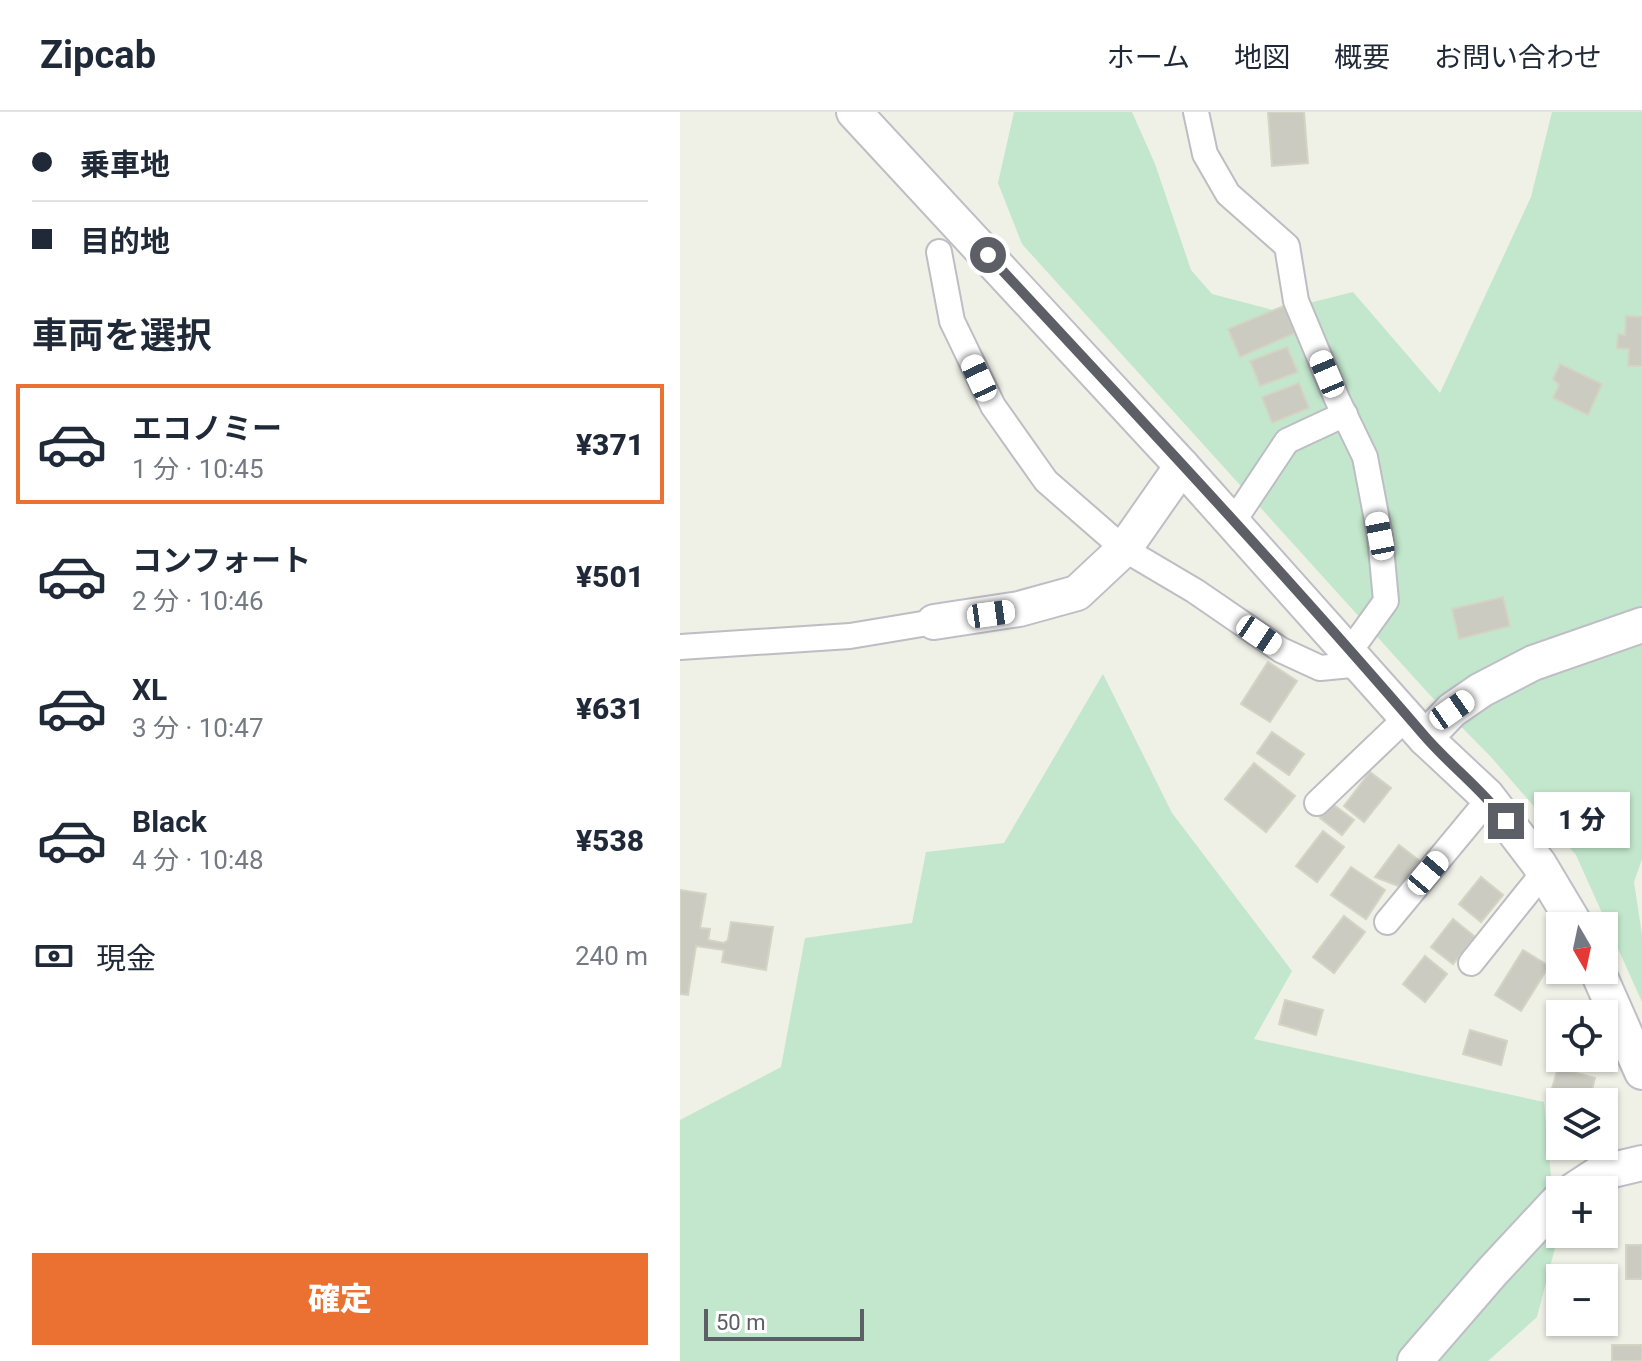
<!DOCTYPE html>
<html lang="ja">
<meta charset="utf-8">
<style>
body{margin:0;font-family:Roboto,"Noto Sans JP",sans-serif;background:#f6f6f7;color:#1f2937;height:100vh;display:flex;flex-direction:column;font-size:30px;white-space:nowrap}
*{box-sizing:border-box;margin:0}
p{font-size:26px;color:#747a83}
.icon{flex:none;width:44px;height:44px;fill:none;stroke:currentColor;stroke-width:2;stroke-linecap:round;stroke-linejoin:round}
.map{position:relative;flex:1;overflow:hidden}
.details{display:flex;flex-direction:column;background:#fff;width:680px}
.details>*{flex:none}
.top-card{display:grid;align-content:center;height:176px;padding:0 32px;background:#fff}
.needle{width:52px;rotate:171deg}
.fabs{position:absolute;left:866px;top:800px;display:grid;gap:16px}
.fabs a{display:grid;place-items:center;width:72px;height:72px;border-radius:0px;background:#fff;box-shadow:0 2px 6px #0004;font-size:40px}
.scale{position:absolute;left:24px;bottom:20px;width:160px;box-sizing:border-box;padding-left:8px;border:4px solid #5d5f66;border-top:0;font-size:22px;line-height:28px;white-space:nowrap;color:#5d5f66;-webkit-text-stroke:6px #fff;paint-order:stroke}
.end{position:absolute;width:36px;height:36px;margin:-18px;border:10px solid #5d5f66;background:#fff;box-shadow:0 0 0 4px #fff}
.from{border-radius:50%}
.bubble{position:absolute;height:56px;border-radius:0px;background:#fff;box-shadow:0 2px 6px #0004;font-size:26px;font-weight:800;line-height:56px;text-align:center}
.car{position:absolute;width:24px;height:48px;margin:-24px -12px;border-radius:10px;box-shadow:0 0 6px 2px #0007;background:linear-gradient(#fff 24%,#345 0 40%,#fff 0 76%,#345 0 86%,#fff 0)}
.top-card b{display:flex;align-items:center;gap:28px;height:76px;font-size:30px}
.top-card b+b{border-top:2px solid #e0e1e3}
.top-card i{width:20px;height:20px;background:#1f2937}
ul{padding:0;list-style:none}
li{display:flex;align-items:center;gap:24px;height:120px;margin:0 16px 12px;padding:0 16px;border:4px solid transparent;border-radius:0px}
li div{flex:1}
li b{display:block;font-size:30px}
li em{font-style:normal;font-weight:800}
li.active{border-color:#ea7131}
li>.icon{width:72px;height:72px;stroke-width:1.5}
h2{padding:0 32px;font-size:36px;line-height:96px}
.pay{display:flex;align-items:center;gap:20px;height:88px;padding:0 32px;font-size:30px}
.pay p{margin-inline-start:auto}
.cta{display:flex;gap:16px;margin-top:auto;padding:16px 32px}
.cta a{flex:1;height:92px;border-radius:0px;background:#ea7131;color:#fff;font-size:32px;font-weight:800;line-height:92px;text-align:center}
header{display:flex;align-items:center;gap:48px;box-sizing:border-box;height:112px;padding:0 40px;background:#fff;border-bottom:2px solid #e0e1e3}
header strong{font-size:38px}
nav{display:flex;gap:44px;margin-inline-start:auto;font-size:28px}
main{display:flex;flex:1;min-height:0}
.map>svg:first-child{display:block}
.green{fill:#c2e7cc}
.building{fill:#cbcbc2;stroke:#d4d4c4;stroke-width:2}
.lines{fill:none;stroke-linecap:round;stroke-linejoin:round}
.street-casing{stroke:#bdbdc4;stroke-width:28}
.secondary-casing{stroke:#bebfc6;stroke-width:38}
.street{stroke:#fff;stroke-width:24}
.secondary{stroke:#fff;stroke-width:34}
.route{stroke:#5d5f66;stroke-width:10}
</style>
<header>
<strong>Zipcab</strong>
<nav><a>ホーム</a><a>地図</a><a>概要</a><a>お問い合わせ</a></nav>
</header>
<main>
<section class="details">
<div class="top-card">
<b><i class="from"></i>乗車地</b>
<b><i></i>目的地</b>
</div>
<h2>車両を選択</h2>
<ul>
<li class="active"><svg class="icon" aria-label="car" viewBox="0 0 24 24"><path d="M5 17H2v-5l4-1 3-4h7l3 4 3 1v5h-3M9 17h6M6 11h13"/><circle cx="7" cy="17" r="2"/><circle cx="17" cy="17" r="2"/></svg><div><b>エコノミー</b><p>1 分 · 10:45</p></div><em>¥371</em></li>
<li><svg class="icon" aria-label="car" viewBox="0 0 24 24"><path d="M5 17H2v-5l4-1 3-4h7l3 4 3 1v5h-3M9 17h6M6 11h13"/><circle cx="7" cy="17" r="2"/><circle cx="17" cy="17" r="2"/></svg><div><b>コンフォート</b><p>2 分 · 10:46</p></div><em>¥501</em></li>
<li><svg class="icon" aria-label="car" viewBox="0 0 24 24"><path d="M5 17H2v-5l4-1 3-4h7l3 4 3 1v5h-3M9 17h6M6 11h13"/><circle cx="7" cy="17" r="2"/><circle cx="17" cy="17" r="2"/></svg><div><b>XL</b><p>3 分 · 10:47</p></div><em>¥631</em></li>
<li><svg class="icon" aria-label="car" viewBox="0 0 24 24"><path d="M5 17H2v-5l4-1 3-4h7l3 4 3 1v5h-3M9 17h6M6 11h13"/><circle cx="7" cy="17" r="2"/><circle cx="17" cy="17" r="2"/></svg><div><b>Black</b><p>4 分 · 10:48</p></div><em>¥538</em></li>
</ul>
<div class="pay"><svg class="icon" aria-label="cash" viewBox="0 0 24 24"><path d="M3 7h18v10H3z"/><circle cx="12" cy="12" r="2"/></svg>現金<p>240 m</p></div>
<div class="cta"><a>確定</a></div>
</section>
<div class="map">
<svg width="962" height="1249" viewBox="0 0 962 1249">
<rect width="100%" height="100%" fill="#eff0e6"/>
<g class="green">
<polygon points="334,0 452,0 475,52 511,158 532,182 597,199 673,180 760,281 851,85 872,0 962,0 962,747 954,770 962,823 962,890 896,743 811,645 749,582 342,132 318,71"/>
<polygon points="423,562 492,701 612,859 574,927 864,990 877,1128 857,1205 808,1249 0,1249 0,1008 101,955 125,826 232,811 246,740 324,731"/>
</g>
<g class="building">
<polygon points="588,0 624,0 628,51 592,54"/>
<polygon points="604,194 615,221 560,245 548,217"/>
<polygon points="946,204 962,205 962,254 948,254 949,237 937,236 938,222 945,223"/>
<polygon points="607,235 618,260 580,274 570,249"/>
<polygon points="880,252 922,272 908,303 873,286 879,273 873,267"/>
<polygon points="619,271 629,296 592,311 582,285"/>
<polygon points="823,485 830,514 779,527 772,497"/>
<polygon points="588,550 617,569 590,610 561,592"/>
<polygon points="592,620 624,642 609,663 577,641"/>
<polygon points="574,651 615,684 586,720 545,687"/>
<polygon points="690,660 711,676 684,710 664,694"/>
<polygon points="651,691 674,708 662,723 640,706"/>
<polygon points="643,719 664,735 637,770 616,754"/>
<polygon points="719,733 741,750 721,775 695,765"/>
<polygon points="671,755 705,778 686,807 651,783"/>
<polygon points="801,765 823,783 801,810 779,792"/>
<polygon points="0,778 26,782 20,816 30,817 28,828 44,831 48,828 51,810 93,815 86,858 42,850 44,838 16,834 8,883 0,882"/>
<polygon points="664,804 685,820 654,861 633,845"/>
<polygon points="773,807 795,825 773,852 751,835"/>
<polygon points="843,838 869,854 841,899 815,883"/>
<polygon points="745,844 767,862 745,890 723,872"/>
<polygon points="605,888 643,898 636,923 599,912"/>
<polygon points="790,918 827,929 821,953 783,942"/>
<polygon points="878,956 915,966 909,990 871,980"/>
<rect x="946" y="1133" width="16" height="34"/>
<rect x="932" y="1233" width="30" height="16"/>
</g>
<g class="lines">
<defs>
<g id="street">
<polyline points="516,0 525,42 548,82 607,134 616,189 657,287 685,345 700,424 706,489 670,539"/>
<polyline points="259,140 272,209 313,294 366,369 444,437 515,479 601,538 640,556 682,552"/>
<polyline points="553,410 607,329 665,302"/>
<polyline points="0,535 170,524 254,510"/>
<polyline points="637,691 727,605"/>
<polyline points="707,810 809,687"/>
<polyline points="791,851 864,760"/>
</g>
<g id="secondary">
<polyline points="174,0 502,354 745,626 807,684 859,752 896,814"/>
<polyline points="254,510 339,497 397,481 444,437 502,354"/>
<polyline points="745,626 772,598 801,578 853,551 962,513"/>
<polyline points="917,858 962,960"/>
<polyline points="894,1078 920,1061 962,1051"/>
<polyline points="735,1249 812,1160 880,1087"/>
</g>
</defs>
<use href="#street" class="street-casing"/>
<use href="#secondary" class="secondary-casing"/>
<use href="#street" class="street"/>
<use href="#secondary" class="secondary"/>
</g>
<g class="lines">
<path class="route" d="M308 143C455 301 602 458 742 621 768 652 801 676 826 709"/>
</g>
</svg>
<div class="fabs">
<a><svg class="needle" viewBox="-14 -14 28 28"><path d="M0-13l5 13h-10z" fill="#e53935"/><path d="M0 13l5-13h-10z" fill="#747a83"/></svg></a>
<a><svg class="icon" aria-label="locate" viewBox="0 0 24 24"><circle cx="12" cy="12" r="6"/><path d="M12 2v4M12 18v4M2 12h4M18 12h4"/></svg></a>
<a><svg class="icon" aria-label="layers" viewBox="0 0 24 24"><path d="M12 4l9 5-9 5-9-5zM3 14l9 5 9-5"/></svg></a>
<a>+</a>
<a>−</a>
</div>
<div class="scale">50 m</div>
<i class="end from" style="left:308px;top:143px"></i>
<i class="end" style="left:826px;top:709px"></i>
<div class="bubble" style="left:854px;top:680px;width:96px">1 分</div>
<i class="car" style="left:647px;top:262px;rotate:337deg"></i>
<i class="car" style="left:299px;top:266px;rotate:335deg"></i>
<i class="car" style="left:700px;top:424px;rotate:349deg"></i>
<i class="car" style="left:311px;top:502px;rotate:82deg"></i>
<i class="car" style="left:579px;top:523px;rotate:124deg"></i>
<i class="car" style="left:772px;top:598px;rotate:55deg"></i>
<i class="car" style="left:748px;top:761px;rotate:40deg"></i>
</div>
</main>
